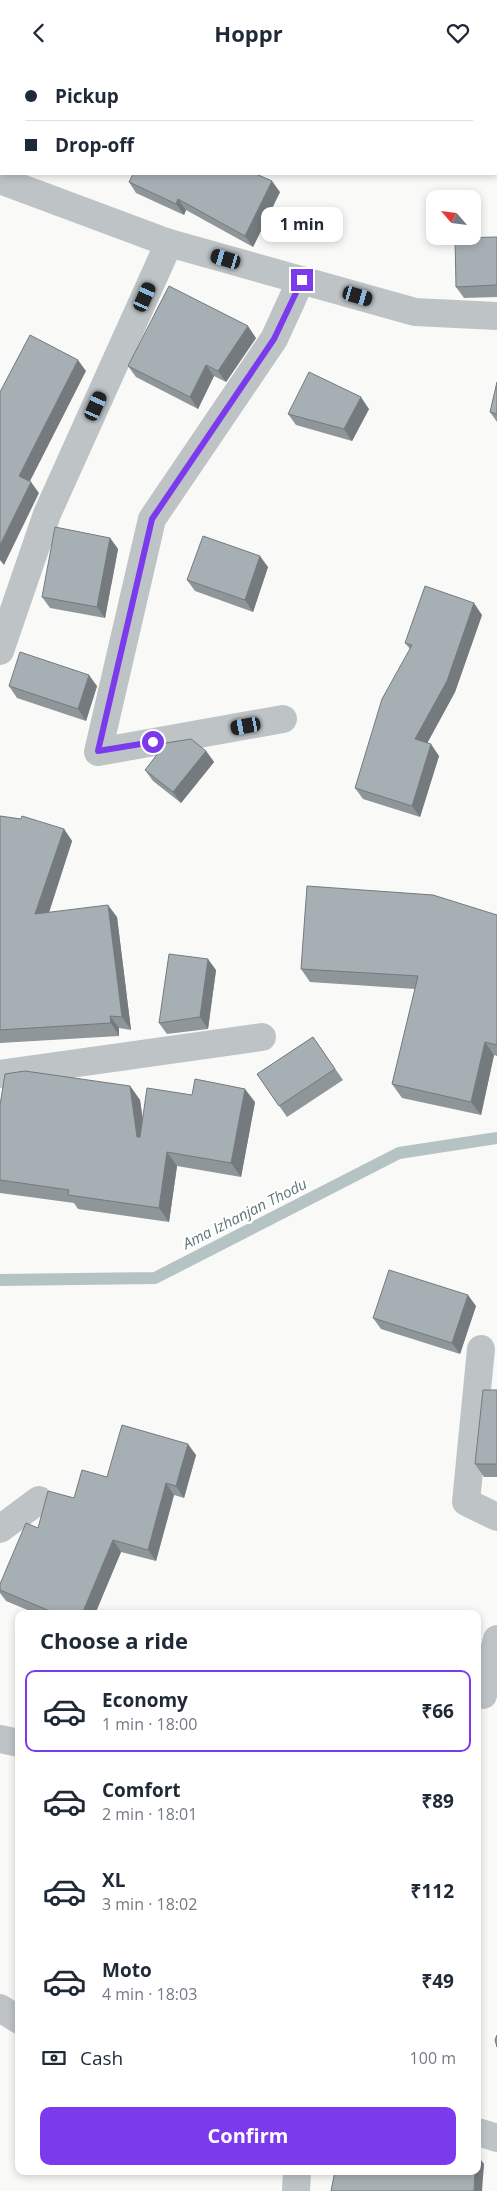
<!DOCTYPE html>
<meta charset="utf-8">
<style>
body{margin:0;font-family:"Open Sans",sans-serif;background:#f2f2f3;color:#1f2937;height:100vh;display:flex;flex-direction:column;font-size:19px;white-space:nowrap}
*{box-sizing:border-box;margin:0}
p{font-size:16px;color:#747a83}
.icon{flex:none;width:28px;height:28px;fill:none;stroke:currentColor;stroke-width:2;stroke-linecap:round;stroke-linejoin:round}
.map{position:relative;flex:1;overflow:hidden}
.sheet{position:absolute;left:15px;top:1545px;width:466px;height:565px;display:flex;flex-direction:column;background:#fff;border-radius:10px;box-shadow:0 2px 8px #0003}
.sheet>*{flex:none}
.hud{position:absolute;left:0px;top:0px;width:498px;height:110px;box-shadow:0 2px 8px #0003;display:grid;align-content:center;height:110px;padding:0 25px;background:#fff}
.needle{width:32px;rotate:298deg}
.tools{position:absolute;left:426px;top:125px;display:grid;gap:10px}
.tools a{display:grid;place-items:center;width:55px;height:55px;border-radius:10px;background:#fff;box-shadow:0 2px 8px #0003;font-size:25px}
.end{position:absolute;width:22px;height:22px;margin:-11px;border:6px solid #7c3aed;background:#fff;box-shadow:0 0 0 2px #fff}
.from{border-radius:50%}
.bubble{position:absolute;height:35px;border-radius:10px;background:#fff;box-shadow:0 2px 8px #0003;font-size:16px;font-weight:700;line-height:35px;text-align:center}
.car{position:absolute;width:15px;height:30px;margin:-15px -8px;border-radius:6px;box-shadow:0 0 4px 1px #0007;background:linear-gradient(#222 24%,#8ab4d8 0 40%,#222 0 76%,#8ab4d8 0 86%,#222 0)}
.hud b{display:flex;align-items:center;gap:18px;height:48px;font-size:19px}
.hud b+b{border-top:1px solid #e0e1e3}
.hud i{width:12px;height:12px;background:#1f2937}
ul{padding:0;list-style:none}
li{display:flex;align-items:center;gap:15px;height:82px;margin:0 10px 8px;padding:0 15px;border:2px solid transparent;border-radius:10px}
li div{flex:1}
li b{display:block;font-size:19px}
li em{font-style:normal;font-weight:700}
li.selected{border-color:#7c3aed}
li>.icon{width:45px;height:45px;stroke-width:1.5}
h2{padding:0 25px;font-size:22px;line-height:60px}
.pay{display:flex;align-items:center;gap:12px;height:55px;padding:0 25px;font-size:19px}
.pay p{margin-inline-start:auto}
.cta{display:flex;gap:10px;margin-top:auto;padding:10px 25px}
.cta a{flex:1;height:58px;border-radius:10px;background:#7c3aed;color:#fff;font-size:20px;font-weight:700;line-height:58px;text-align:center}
header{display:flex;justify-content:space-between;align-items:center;height:65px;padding:0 25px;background:#fff;font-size:22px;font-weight:700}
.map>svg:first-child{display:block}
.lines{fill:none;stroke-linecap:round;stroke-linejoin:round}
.stream{stroke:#b6c3c5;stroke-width:12}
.minor{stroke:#bec3c6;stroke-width:28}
.wall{fill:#8f969a}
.shaded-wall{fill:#747a7d}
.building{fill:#a6afb3;stroke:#747a7d}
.route{stroke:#7c3aed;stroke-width:6}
.labels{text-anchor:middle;stroke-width:5;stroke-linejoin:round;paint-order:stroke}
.water-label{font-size:15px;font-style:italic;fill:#617679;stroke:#fff}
</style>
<header><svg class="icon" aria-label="back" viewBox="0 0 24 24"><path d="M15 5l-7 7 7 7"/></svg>Hoppr<svg class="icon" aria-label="heart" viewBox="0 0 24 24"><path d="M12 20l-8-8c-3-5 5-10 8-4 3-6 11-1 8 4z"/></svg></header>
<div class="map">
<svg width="497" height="2126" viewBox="0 0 497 2126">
<rect width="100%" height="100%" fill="#f9f9f7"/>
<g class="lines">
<polyline class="stream" points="0,1215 155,1213 399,1088 497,1073"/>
<g class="minor">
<polyline points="0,115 169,178"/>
<polyline points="0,586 47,449 169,178 415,247 497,251"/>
<polyline points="283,654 98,687 152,454 274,274 301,215"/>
<polyline points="0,1009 262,972"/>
<polyline points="481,1284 466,1437 497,1452"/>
<polyline points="0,1464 39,1435"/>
<polyline points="483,1630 497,1574"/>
<polyline points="0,1674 19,1678"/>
<polyline points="0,1943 19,1955"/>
<polyline points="478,2067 497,2073"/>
<polyline points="296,2126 297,2106"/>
</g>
</g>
<g class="wall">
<polygon points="129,117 280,127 253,182 186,145 184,150 136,128"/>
<polygon points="497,172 497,232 464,233 456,222"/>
<polygon points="256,273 226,317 214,311 198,344 136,312 128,301"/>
<polygon points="497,317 497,357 490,347"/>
<polygon points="369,344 352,376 296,360 288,349"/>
<polygon points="110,473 118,484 105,553 50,543 42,532"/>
<polygon points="268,502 253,547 195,526 187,515"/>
<polygon points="482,550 455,627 427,678 439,691 420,752 363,734 355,723 410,584 405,578"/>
<polygon points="9,621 97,621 86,656 17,633"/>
<polygon points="206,686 214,697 181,738 153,716 145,705"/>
<polygon points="0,751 64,764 72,776 49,848 117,852 131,965 119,963 119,971 0,978"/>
<polygon points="497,850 497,991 494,990 481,1050 402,1033 392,1019 415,924 310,917 301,904"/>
<polygon points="216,905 208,964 167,969 159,958"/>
<polygon points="313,972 343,1015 287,1052 257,1009"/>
<polygon points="130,1021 140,1035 143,1055 192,1030 255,1037 241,1112 177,1101 169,1157 78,1144 74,1138 0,1128 0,1040"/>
<polygon points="476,1241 460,1289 381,1264 373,1253"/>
<polygon points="497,1325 497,1412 484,1412 475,1399"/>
<polygon points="196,1390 184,1433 174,1430 156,1496 121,1487 95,1549 37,1549 6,1536 0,1528 0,1519 38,1463 74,1433 107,1412"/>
</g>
<g class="shaded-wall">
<polygon points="272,116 280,127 253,182 245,171"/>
<polygon points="178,134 186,145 184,150 176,139"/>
<polygon points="248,261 256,273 226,317 218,306"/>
<polygon points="78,295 86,306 27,422 19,411"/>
<polygon points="206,300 214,311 198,344 190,332"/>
<polygon points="361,332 369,344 352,376 344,364"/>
<polygon points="31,417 39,428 4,500 0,495 0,480"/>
<polygon points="110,473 118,484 105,553 97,542"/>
<polygon points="260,491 268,502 253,547 245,535"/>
<polygon points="474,538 482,550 455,627 423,686 415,674"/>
<polygon points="89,610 97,621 86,656 78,644"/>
<polygon points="431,679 439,691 420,752 412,741"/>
<polygon points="206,686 214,697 181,738 173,727"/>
<polygon points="64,764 72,776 44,862 35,849"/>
<polygon points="108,840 117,852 131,965 122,952"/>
<polygon points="208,894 216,905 208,964 200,952"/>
<polygon points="110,951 119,963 119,971 111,958"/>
<polygon points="485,977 494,990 481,1050 471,1037"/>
<polygon points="130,1021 140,1035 147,1086 137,1072"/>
<polygon points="245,1024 255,1037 241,1112 231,1098"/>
<polygon points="167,1087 177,1101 169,1157 159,1143"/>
<polygon points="468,1230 476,1241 460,1289 452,1278"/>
<polygon points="188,1379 196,1390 184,1433 176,1421"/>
<polygon points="166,1418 174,1430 156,1496 148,1485"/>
<polygon points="113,1475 121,1487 95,1549 82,1549"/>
<polygon points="478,2091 484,2099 482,2126 474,2126 475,2106 478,2106"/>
</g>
<g class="building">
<polygon points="179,0 249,0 250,1 178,1"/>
<polygon points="133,109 256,109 272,116 245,171 178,134 176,139 129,117"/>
<polygon points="497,172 497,220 456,222 455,173"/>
<polygon points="169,221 248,261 218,306 206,300 190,332 128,301"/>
<polygon points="30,270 78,295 19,411 31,417 0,480 0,327"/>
<polygon points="309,307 361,332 344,364 288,349"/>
<polygon points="497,317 497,349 490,347"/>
<polygon points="55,462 110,473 97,542 42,532"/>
<polygon points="203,471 260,491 245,535 187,515"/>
<polygon points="425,521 474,538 447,616 415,674 431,679 412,741 355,723 382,634 412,580 405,578"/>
<polygon points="20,587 89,610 78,644 9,621"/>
<polygon points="191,674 206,686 173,727 145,705 166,678"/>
<polygon points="0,751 21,754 22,751 64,764 35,849 108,840 122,952 110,951 111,958 0,965"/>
<polygon points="307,821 433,830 497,850 497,980 485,977 471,1037 392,1019 418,911 301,904"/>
<polygon points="169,889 208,894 200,952 159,958"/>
<polygon points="313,972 335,1004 279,1041 257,1009"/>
<polygon points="25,1006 130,1021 137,1072 140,1072 147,1023 192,1030 195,1014 245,1024 231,1098 167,1087 159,1143 68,1130 69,1125 0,1115 0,1040 5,1009"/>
<polygon points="389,1205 468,1230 452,1278 373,1253"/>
<polygon points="483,1325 497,1325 497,1399 475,1399"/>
<polygon points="122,1360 188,1379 176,1421 166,1418 148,1485 113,1475 82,1549 57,1549 0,1525 0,1519 26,1458 38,1463 48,1426 74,1433 82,1405 107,1412"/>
<polygon points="497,1970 497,1982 495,1975"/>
<polygon points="335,2106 475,2106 474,2126 331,2126"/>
</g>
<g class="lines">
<polyline class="route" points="153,677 98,686 152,454 274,274 302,215"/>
</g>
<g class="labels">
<g class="water-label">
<text transform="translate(245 1149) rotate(-27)" y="5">Ama Izhanjan Thodu</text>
</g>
</g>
</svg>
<div class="tools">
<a><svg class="needle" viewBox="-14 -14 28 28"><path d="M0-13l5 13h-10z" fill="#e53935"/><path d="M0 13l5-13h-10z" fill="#747a83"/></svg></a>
</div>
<i class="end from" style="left:153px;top:677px"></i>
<i class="end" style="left:302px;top:215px"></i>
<div class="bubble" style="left:261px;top:142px;width:82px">1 min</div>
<i class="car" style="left:226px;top:194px;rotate:286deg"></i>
<i class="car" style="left:358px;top:231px;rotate:106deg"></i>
<i class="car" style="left:145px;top:232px;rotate:24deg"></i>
<i class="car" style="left:96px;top:341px;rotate:24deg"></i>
<i class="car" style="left:246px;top:661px;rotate:260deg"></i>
<div class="hud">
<b><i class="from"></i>Pickup</b>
<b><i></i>Drop-off</b>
</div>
<section class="sheet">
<h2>Choose a ride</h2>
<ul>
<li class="selected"><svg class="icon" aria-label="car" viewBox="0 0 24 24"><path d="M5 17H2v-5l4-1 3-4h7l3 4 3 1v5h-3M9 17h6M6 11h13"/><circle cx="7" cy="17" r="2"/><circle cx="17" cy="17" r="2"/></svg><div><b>Economy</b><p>1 min · 18:00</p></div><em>₹66</em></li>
<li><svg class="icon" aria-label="car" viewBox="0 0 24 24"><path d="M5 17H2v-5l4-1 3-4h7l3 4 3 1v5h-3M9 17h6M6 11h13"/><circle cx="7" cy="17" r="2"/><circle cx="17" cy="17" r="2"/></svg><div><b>Comfort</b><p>2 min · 18:01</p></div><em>₹89</em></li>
<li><svg class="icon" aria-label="car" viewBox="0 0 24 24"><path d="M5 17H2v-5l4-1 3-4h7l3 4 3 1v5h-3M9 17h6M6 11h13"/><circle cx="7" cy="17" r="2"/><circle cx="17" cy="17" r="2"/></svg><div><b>XL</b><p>3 min · 18:02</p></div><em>₹112</em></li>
<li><svg class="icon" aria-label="car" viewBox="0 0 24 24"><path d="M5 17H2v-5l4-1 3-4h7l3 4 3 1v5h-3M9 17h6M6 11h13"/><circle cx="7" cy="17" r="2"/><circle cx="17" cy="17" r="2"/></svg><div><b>Moto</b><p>4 min · 18:03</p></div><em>₹49</em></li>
</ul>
<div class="pay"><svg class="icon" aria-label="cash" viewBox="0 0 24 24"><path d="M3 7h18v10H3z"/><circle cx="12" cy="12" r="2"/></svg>Cash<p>100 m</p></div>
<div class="cta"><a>Confirm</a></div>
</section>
</div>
